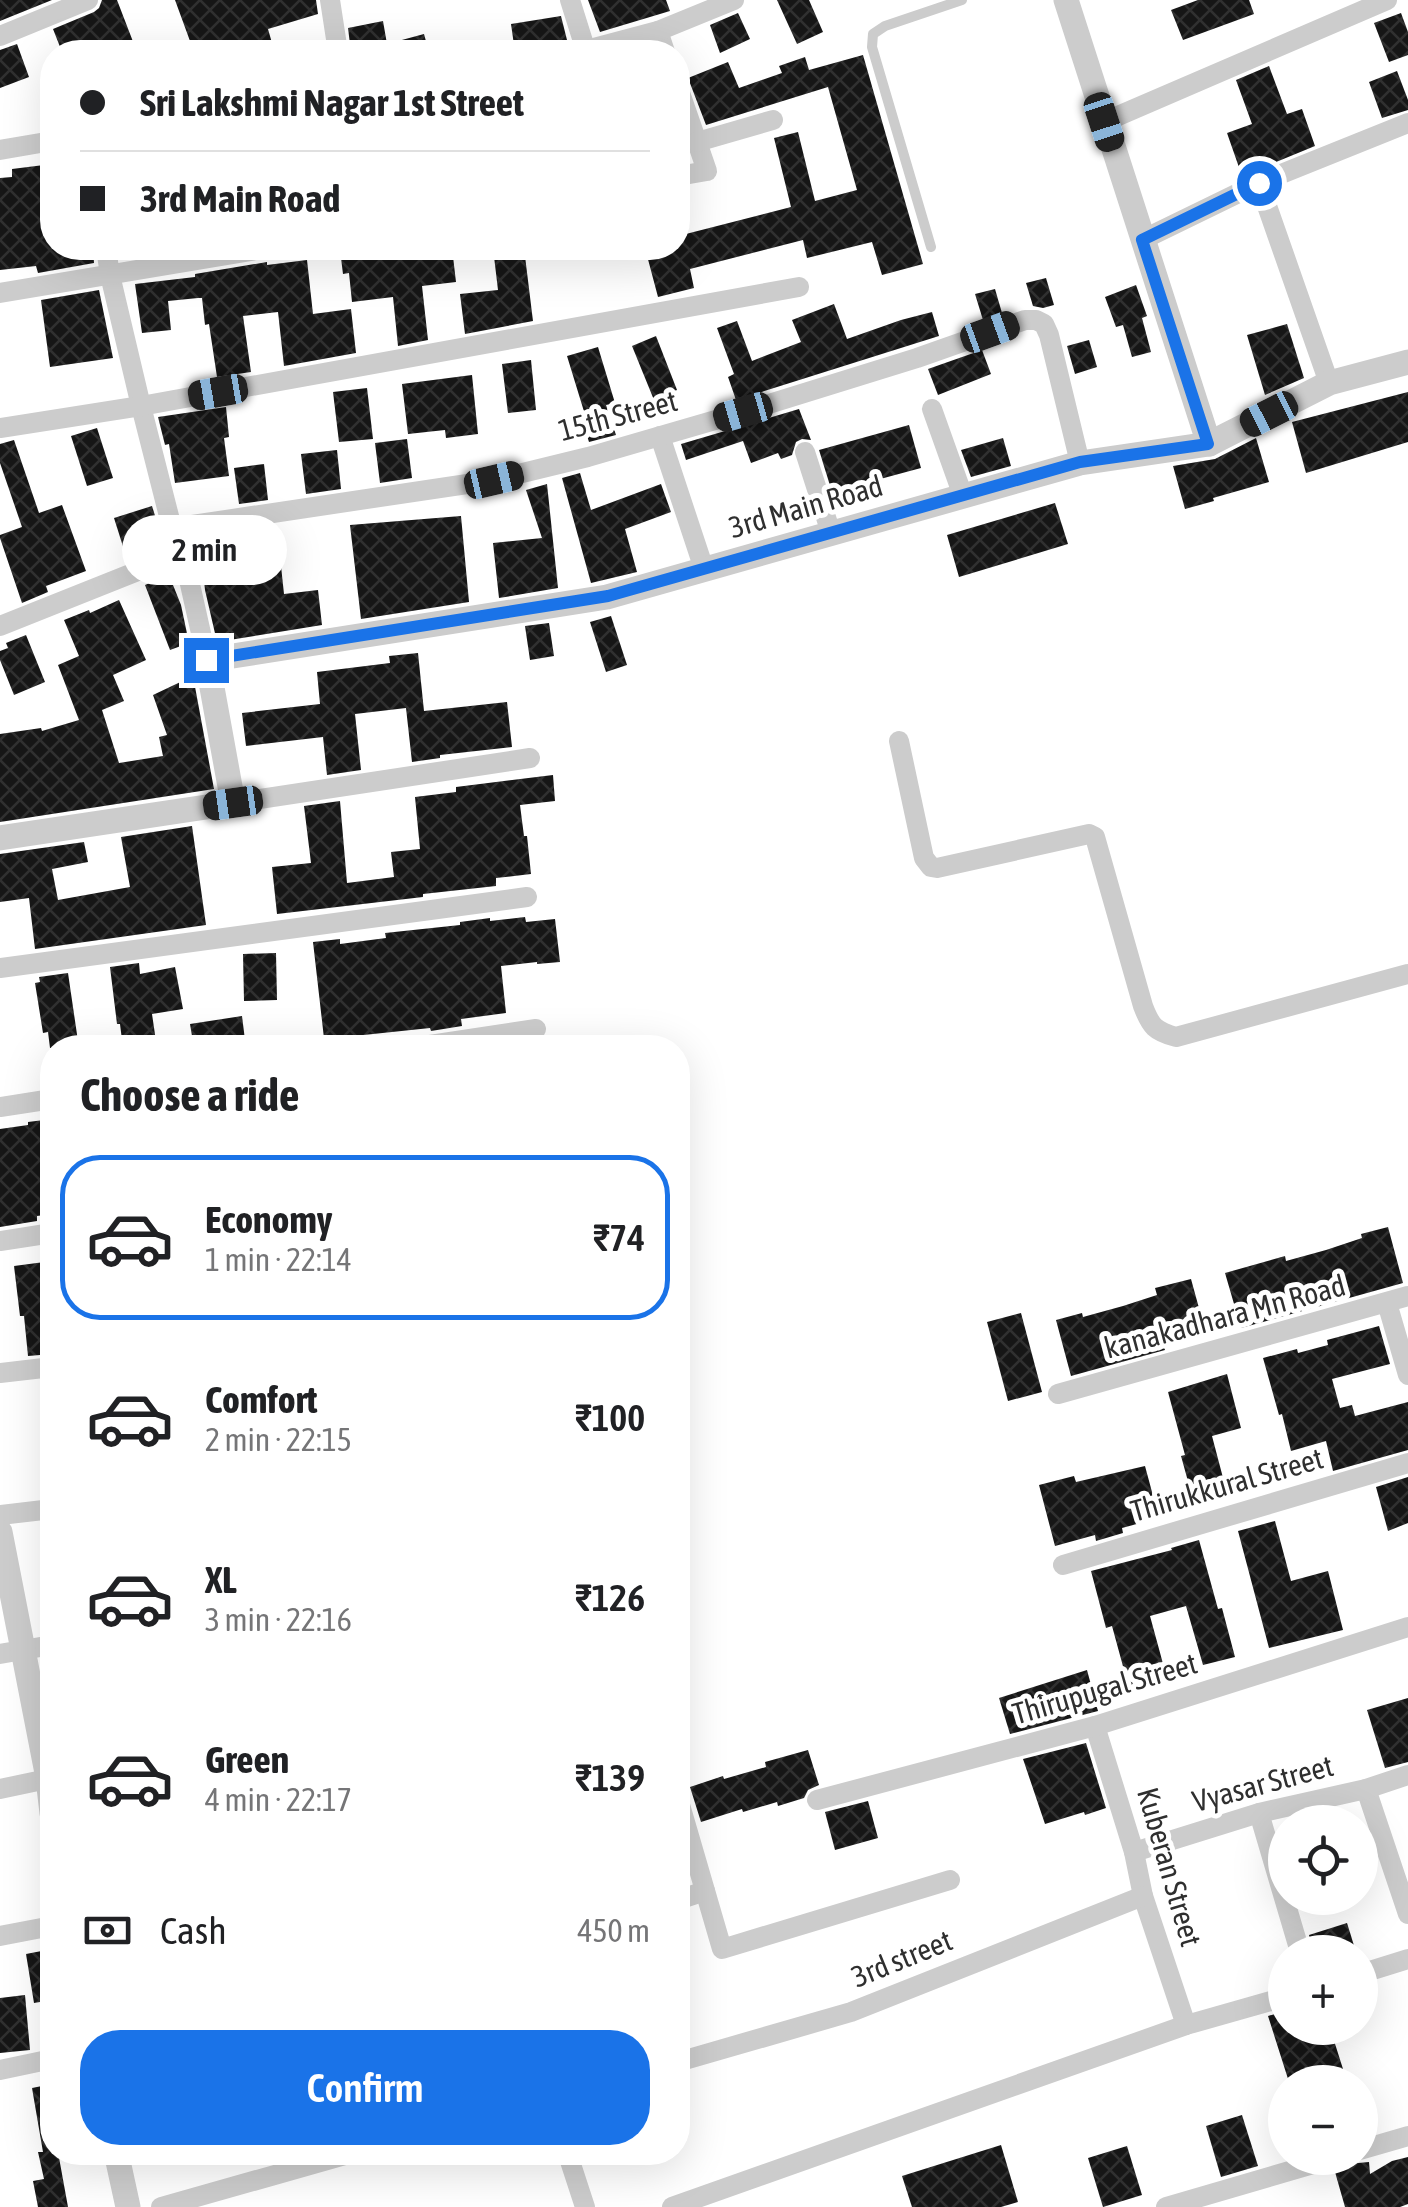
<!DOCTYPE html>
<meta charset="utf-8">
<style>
body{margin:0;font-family:"Asap Condensed",sans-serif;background:#f2f2f2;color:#202124;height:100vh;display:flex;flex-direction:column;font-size:38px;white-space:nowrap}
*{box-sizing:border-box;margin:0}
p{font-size:32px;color:#757577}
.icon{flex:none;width:55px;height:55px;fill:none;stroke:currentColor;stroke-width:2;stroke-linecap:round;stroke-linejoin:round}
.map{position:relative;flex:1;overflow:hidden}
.drawer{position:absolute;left:40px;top:1035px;width:650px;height:1130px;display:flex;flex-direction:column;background:#fff;border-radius:40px;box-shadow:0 10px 40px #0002}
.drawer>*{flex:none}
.hud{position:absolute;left:40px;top:40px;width:650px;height:220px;border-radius:40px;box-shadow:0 10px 40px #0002;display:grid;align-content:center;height:220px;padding:0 40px;background:#fff}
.fabs{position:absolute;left:1268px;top:1805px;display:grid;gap:20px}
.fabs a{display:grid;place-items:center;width:110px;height:110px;border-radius:50%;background:#fff;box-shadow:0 10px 40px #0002;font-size:50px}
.end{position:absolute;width:45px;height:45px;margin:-22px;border:12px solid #1a73e8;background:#fff;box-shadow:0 0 0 5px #fff}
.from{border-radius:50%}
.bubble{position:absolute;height:70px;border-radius:35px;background:#fff;box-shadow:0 10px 40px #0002;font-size:32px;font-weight:600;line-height:70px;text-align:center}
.car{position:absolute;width:30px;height:60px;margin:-30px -15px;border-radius:12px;box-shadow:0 0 8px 2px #0007;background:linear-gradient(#222 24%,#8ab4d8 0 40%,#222 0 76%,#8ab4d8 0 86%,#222 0)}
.hud b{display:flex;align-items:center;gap:35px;height:95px;font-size:38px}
.hud b+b{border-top:2px solid #e0e0e0}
.hud i{width:25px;height:25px;background:#202124}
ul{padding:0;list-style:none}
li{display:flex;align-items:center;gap:30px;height:165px;margin:0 20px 15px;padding:0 20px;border:5px solid transparent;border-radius:40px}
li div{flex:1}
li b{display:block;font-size:38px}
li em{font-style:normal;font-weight:600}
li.selected{border-color:#1a73e8}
li>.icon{width:90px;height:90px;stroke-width:1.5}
h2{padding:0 40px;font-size:45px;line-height:120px}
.pay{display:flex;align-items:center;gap:25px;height:110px;padding:0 40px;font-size:38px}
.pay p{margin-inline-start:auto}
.button{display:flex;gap:20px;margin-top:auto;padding:20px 40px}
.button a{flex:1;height:115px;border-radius:40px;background:#1a73e8;color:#fff;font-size:40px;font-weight:600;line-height:115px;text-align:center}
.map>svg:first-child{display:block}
.building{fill:url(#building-cross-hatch)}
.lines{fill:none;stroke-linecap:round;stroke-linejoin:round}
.service{stroke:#ccc;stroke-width:10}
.minor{stroke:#ccc;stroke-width:20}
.tertiary{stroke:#ccc;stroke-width:25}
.route{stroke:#1a73e8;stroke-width:12}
.labels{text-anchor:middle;stroke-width:10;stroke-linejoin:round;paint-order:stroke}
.street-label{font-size:30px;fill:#2f2f2f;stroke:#fff}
</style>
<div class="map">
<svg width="1408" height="2207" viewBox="0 0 1408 2207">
<defs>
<pattern id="building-cross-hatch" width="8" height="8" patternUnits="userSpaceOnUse" patternTransform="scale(2.5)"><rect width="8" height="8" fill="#161616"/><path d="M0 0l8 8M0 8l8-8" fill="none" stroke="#303030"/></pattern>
</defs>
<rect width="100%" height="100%" fill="#fff"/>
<g class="building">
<polygon points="0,0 52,0 0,21"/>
<polygon points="102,0 117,0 137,52 62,52 53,29 94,12 99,8"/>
<polygon points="175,0 316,0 318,14 268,29 272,43 269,44 270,52 194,52"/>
<polygon points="588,0 666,0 670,11 600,32"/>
<polygon points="777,0 809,0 823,32 797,44"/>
<polygon points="1198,0 1249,0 1254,14 1183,40 1171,10"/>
<polygon points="738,13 750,39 720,53 710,25"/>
<polygon points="1401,13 1408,32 1408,55 1389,62 1374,23"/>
<polygon points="561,16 568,44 542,47 542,50 515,52 511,24"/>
<polygon points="383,21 387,44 424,34 429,52 351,52 348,28"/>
<polygon points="17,44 29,77 0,88 0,50"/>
<polygon points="863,55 923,264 882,275 872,242 807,258 803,240 690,269 694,288 658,297 645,248 678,248 678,236 791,207 774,138 798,132 815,201 857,190 828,87 706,125 688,78 728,62 739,88 782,73 779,66 805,57 809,70"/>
<polygon points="1269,66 1287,114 1302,109 1315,146 1242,176 1227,133 1252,124 1236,80"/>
<polygon points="1397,71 1408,100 1408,110 1382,118 1369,82"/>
<polygon points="52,164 52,248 93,248 94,263 38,273 36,266 0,270 0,178 12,177 12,169"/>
<polygon points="363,248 452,248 456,282 422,286 428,340 398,346 393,297 352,302 349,273 343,274 340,250"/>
<polygon points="493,248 524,248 533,321 465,334 460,294 498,290"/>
<polygon points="307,260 313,314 351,309 356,353 284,366 278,312 243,316 251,372 217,377 209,324 205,325 202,298 198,298 168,301 171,330 142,333 135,284 195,277 195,274 267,262 267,265"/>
<polygon points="1046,278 1054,305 1043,308 1033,306 1026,283"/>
<polygon points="1136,285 1147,316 1142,318 1151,352 1132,357 1123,325 1116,327 1105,297"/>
<polygon points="995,289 1002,313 983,320 975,294"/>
<polygon points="99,290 113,358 50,367 41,300"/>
<polygon points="834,304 847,339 901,320 932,312 939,336 736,400 728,377 734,374 717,328 737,321 752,361 801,342 792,320"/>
<polygon points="1287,324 1304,378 1265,395 1247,335"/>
<polygon points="656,336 677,390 654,400 632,346"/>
<polygon points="1089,340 1097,367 1075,374 1067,346"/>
<polygon points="598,347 615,403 606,405 616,435 589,442 582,420 586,418 567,356"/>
<polygon points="982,350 991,374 938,395 928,369"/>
<polygon points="531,360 536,410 508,413 502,364"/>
<polygon points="472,375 478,434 446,438 445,430 408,434 402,384"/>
<polygon points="367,388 373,439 339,442 333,392"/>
<polygon points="1408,392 1408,442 1306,473 1292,422"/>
<polygon points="226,407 229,437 224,438 229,476 175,483 169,444 165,445 158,417"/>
<polygon points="799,409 811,440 802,439 796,442 792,455 781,459 778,453 751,463 743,441 686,460 681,444"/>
<polygon points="909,425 921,468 832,492 819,450"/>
<polygon points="97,428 113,478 87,486 71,436"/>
<polygon points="1003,438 1011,466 971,477 961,450"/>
<polygon points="1256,438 1269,482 1213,498 1214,501 1185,509 1173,466 1215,459"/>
<polygon points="407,439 412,478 380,483 375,443"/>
<polygon points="14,440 39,513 62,505 86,571 46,586 48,592 22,603 0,538 0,535 22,527 0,463 0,444"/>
<polygon points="337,450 341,489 306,494 301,454"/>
<polygon points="264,464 268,500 239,504 234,468"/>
<polygon points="580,473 591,510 661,484 671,512 625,529 637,572 591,583 562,478"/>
<polygon points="547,484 558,588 499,598 493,543 542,538 526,490"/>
<polygon points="1055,503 1068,544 959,577 947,535"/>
<polygon points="152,506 164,544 126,556 114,518"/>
<polygon points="461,516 469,602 361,619 350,525"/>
<polygon points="278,538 284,594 318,590 322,625 217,642 205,590 202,562 257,540"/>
<polygon points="169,575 181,605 189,643 170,650 145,585"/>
<polygon points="119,600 146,660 113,675 124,701 102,710 119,763 163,756 159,737 167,735 153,695 193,676 214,789 0,822 0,734 41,728 42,731 79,720 58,665 79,656 64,620 89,610 90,613"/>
<polygon points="611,616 627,665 606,672 590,622"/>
<polygon points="549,623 554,656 530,660 525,626"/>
<polygon points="26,635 45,682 14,695 0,660 0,651 8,648 6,643"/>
<polygon points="418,653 424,711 507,702 512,747 440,755 440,758 412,762 406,708 355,714 361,770 327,775 323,737 246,746 242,713 320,704 317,672 390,663 389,656"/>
<polygon points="553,775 555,801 520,805 524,836 527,836 531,874 496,878 496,886 423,894 423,897 277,914 272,867 311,863 304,806 340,801 347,883 394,877 391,852 420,849 415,797 456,792 456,787"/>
<polygon points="192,826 206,925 35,949 29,898 0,902 0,854 84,842 88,862 52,869 58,900 130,887 121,837"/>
<polygon points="525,917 526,922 555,919 560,962 537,964 537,962 501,966 506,1013 461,1019 462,1026 431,1031 430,1028 354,1036 355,1044 325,1047 313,942 340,939 340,944 386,938 385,933 460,925 460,922 490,918 490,921"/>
<polygon points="276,953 277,1000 244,1001 243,954"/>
<polygon points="139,963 140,974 175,967 183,1009 152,1014 157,1048 123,1048 120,1024 117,1024 110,967"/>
<polygon points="68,973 79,1048 50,1048 48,1032 43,1033 35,983 40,982 39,977"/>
<polygon points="242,1016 246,1048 194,1048 190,1024"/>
<polygon points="52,1119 52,1214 37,1216 37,1221 0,1227 0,1129 28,1125 28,1122"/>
<polygon points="1388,1227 1403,1283 1241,1328 1225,1273 1285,1256 1286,1261 1326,1250 1362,1238 1361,1234"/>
<polygon points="52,1261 52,1354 28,1356 24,1316 20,1316 14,1266"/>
<polygon points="1191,1279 1202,1319 1159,1331 1165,1350 1071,1376 1056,1320 1082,1313 1083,1317 1123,1306 1157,1295 1155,1288"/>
<polygon points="1021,1313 1042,1392 1008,1401 987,1322"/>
<polygon points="1379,1326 1390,1364 1332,1379 1340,1408 1352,1405 1355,1416 1408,1402 1408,1450 1333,1471 1326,1441 1291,1451 1282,1414 1279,1415 1263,1358 1297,1349 1298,1353 1328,1345 1327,1340"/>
<polygon points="1227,1374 1241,1428 1212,1436 1227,1493 1194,1503 1181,1456 1185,1455 1168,1392"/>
<polygon points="1145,1466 1159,1518 1122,1528 1123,1533 1096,1541 1095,1535 1055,1546 1039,1485 1074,1476 1076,1482"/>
<polygon points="1408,1477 1408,1523 1388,1531 1376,1487"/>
<polygon points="1275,1521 1291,1581 1328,1571 1343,1630 1269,1648 1238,1531"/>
<polygon points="1199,1540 1218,1609 1222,1608 1235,1657 1203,1665 1186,1606 1150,1616 1168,1682 1130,1692 1112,1626 1106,1628 1091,1571 1172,1550 1171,1548"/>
<polygon points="1087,1670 1098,1711 1010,1734 999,1698"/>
<polygon points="1408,1698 1408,1762 1385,1768 1367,1710"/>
<polygon points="1086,1743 1106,1808 1085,1815 1084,1812 1045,1824 1023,1759"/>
<polygon points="808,1750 819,1785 808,1790 804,1798 778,1806 777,1802 743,1812 742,1809 701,1822 690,1787 723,1776 724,1779 766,1767 765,1762"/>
<polygon points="868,1801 878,1838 835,1850 825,1812"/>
<polygon points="1347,1923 1356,1952 1313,1952 1309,1935"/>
<polygon points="52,1949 52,2000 34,2003 26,1954"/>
<polygon points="25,1995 30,2050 0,2053 0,1998"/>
<polygon points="1285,2011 1285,2028 1330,2028 1343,2069 1339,2071 1343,2082 1289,2082 1268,2016"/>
<polygon points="52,2084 52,2152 58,2152 68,2207 38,2207 33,2181 44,2179 38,2152 43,2152 32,2088"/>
<polygon points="1242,2115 1258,2166 1221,2177 1206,2126"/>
<polygon points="1001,2145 1018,2202 1001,2207 912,2207 902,2176"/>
<polygon points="1127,2146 1142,2195 1103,2207 1088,2158"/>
<polygon points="1408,2157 1408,2204 1400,2207 1345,2207 1335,2172 1345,2167 1347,2158 1358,2163 1369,2162 1370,2174 1392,2161"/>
</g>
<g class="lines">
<polyline class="service" points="931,247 872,47 873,34 885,26 962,0"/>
<g class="minor">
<polyline points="330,0 338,52"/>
<polyline points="570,0 586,51"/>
<polyline points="658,31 665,52"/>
<polyline points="0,36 88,0"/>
<polyline points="579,52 658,31 734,0"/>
<polyline points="678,87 707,171 678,176"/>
<polyline points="1104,122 1387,0"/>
<polyline points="697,142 773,120"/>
<polyline points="0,150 52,141"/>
<polyline points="1259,183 1329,383"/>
<polyline points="1142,240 1259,183 1408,123"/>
<polyline points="106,248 110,275 141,406 172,528 183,553 207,660"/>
<polyline points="0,293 268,248"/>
<polyline points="932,409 963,496"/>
<polyline points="0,428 141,406 799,287"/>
<polyline points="660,436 704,569"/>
<polyline points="805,452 831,533"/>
<polyline points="172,528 494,480 588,457 743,412 917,358 1025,320 1036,320 1044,324 1049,335 1080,463"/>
<polyline points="0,626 183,553"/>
<path d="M899 741 924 858 931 867 937 868 1089 834 1095 837 1143 1006C1151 1027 1155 1031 1176 1037L1408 974"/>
<polyline points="233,803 530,758"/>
<polyline points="0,968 527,897"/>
<polyline points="410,1048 536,1029"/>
<polyline points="0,1107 52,1099"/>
<polyline points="0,1241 52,1233"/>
<polyline points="1387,1303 1408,1375"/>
<polyline points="0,1373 52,1367"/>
<polyline points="1058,1394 1408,1296"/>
<polyline points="0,1515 52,1509"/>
<polyline points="1063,1565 1408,1463"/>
<polyline points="0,1654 52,1645"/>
<polyline points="1095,1726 1134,1852 1143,1896 1186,2025"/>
<polyline points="0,1789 52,1778"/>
<polyline points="1366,1789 1408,1914"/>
<polyline points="678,1798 722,1949 950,1880"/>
<polyline points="817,1800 1095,1726 1408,1627"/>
<polyline points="1259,1813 1300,1952"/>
<polyline points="1134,1852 1259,1813 1366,1789 1408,1775"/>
<polyline points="678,1900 705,1891"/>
<polyline points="0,1936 52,1926"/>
<polyline points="1360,1974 1408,1959"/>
<polyline points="678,2062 851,2012 1143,1896"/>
<polyline points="0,2070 52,2059"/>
<polyline points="1360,2150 1408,2136"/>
<polyline points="567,2152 585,2207"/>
<polyline points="161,2207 356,2152"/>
<polyline points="672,2207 1186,2025 1285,1997"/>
<polyline points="1166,2207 1334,2158"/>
</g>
<g class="tertiary">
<polyline points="1066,0 1209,444"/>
<polyline points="0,838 233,803 207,660 607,597 1080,463 1209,444 1329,383 1408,362"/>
<polyline points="0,1532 48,1778 52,1813"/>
<polyline points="116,2152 128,2207"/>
</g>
</g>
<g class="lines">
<polyline class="route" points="206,660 608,596 1080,462 1208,444 1142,240 1259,183"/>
</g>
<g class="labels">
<g class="street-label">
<text transform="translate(618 416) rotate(-15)" y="10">15th Street</text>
<text transform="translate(806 507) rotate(-16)" y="10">3rd Main Road</text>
<text transform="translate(1225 1317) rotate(-15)" y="10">kanakadhara Mn Road</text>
<text transform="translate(1227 1485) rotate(-16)" y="10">Thirukkural Street</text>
<text transform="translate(1105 1689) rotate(-16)" y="10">Thirupugal Street</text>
<text transform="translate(1263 1784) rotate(-15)" y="10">Vyasar Street</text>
<text transform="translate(1169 1867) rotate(74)" y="10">Kuberan Street</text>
<text transform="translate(902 1959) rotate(-22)" y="10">3rd street</text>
</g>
</g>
</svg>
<div class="fabs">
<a><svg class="icon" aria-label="locate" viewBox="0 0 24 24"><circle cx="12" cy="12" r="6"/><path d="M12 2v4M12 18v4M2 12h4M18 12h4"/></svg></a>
<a>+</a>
<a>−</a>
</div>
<i class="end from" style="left:1259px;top:183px"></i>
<i class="end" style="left:206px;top:660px"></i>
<div class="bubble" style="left:122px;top:515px;width:165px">2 min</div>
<i class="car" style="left:1104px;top:122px;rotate:162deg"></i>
<i class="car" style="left:990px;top:332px;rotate:70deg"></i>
<i class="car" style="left:218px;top:392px;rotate:260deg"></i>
<i class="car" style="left:743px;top:412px;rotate:254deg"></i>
<i class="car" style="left:1269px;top:414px;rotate:243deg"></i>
<i class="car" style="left:494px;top:480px;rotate:77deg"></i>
<i class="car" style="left:233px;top:803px;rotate:262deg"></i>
<div class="hud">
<b><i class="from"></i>Sri Lakshmi Nagar 1st Street</b>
<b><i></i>3rd Main Road</b>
</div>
<section class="drawer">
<h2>Choose a ride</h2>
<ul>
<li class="selected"><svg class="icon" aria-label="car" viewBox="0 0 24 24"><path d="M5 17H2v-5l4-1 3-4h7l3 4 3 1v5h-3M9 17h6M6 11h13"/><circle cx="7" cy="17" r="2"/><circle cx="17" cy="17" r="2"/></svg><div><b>Economy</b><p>1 min · 22:14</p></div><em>₹74</em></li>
<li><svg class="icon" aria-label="car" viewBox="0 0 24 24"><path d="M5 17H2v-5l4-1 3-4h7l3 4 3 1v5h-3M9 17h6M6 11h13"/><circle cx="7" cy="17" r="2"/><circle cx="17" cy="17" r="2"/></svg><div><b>Comfort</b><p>2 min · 22:15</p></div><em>₹100</em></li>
<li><svg class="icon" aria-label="car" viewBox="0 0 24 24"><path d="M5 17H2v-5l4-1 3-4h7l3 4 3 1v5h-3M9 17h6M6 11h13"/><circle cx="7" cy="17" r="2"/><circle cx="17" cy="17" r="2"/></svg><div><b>XL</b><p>3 min · 22:16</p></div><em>₹126</em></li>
<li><svg class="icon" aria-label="car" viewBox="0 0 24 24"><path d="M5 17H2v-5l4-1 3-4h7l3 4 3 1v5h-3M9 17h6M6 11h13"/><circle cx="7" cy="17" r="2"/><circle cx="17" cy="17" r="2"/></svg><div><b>Green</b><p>4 min · 22:17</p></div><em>₹139</em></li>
</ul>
<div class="pay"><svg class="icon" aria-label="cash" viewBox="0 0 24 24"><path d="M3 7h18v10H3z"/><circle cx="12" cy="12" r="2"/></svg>Cash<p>450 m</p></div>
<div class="button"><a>Confirm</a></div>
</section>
</div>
